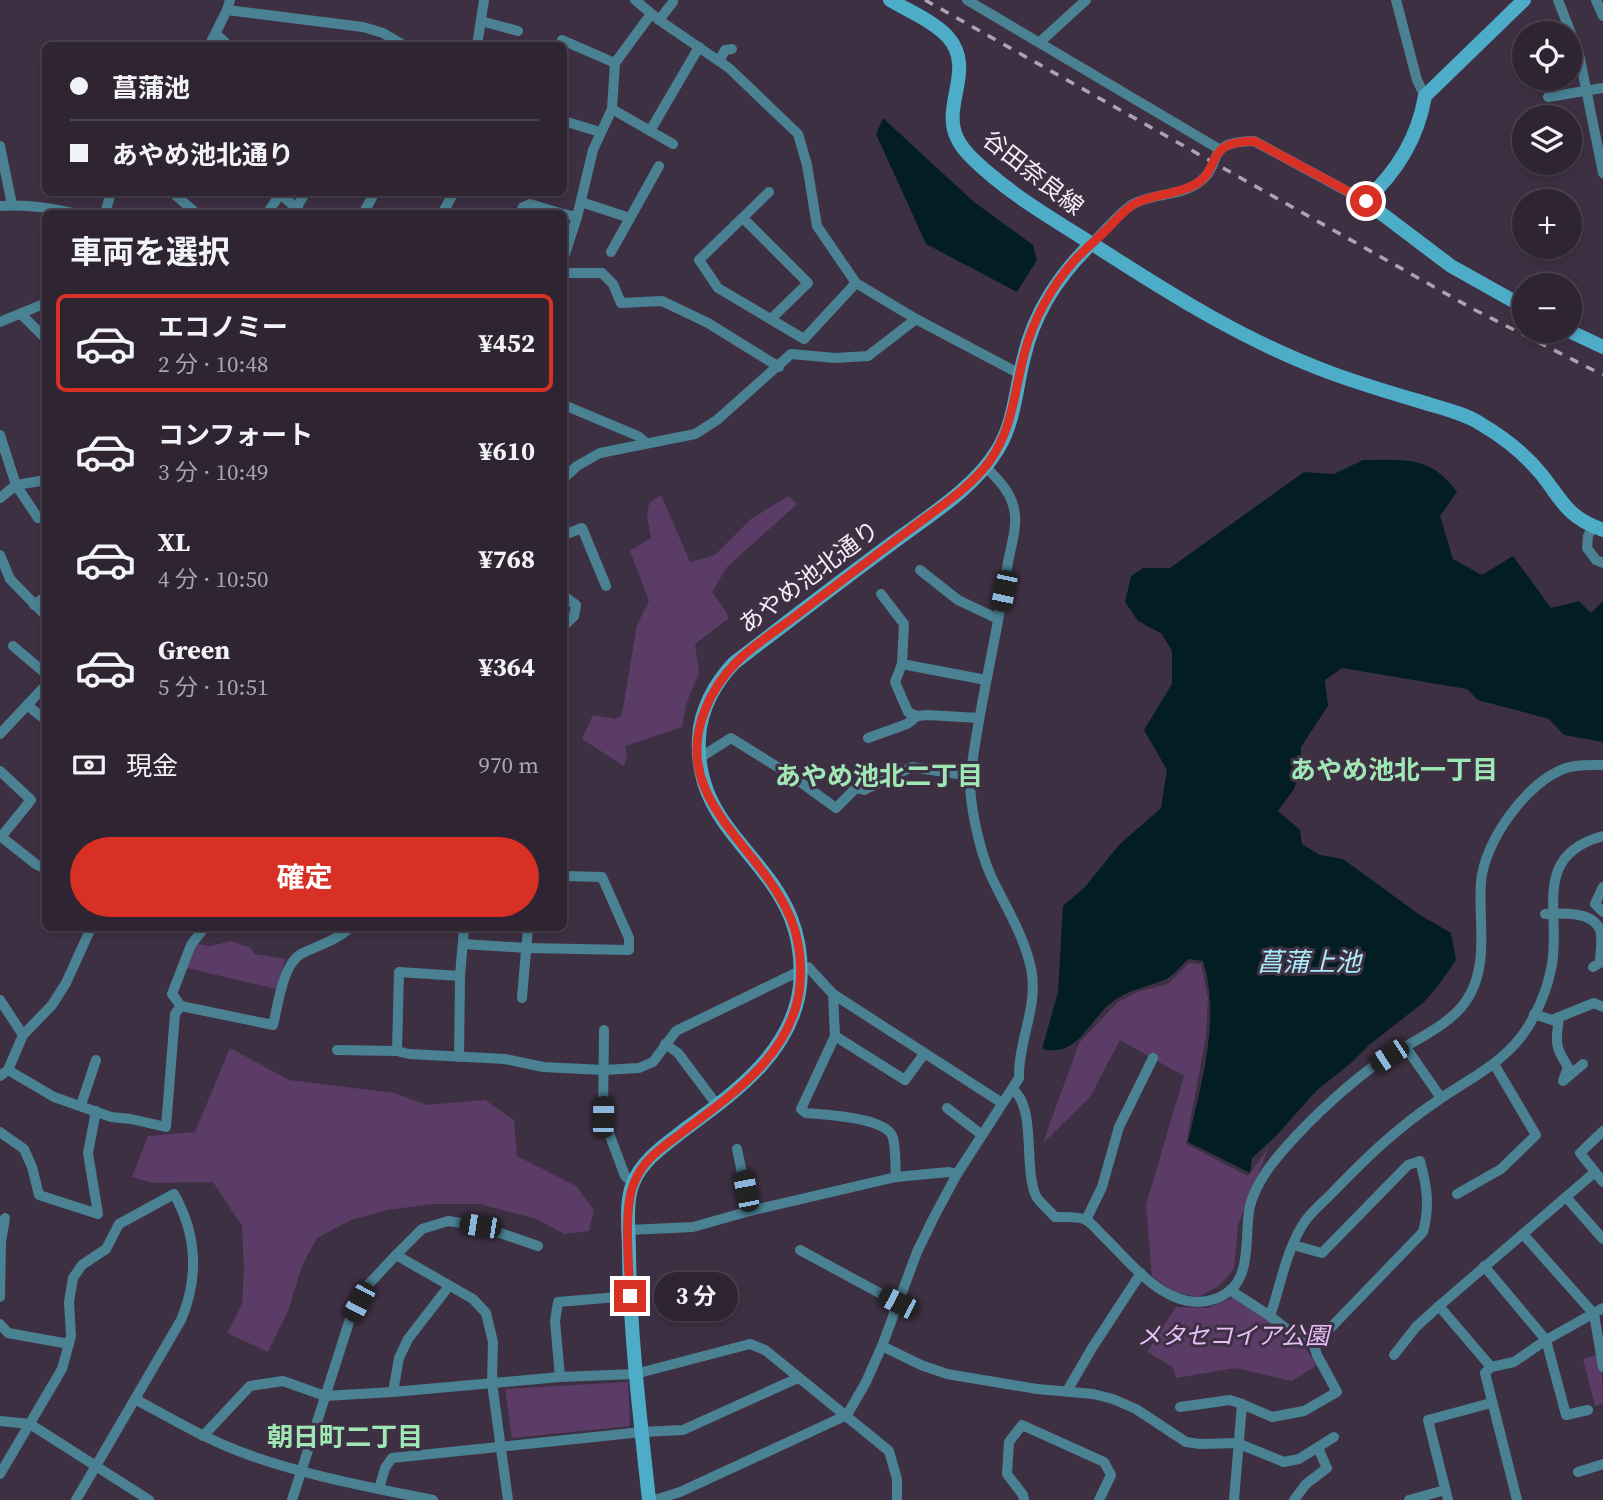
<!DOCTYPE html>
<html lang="ja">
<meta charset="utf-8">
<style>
body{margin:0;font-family:"Source Serif 4","Noto Sans JP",serif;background:#3a303e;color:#f1f3f6;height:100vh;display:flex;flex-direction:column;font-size:26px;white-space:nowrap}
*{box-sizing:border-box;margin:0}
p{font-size:23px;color:#a7a4ac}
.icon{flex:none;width:38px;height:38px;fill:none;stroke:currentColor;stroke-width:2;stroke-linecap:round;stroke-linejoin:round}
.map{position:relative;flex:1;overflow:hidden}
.drawer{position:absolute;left:42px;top:210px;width:525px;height:721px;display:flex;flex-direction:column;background:#2e2432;border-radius:10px;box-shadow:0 4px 10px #0003,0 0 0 2px #49414d}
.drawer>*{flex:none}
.top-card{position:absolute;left:42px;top:42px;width:525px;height:154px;border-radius:10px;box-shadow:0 4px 10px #0003,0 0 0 2px #49414d;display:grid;align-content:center;height:154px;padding:0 28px;background:#2e2432}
.controls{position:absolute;left:1512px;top:21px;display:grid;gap:14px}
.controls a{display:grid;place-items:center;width:70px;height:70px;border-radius:50%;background:#2e2432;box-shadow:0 4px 10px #0003,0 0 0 2px #49414d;font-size:35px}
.end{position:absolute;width:32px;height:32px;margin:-16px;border:9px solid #d93025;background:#fff;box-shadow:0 0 0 4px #fff}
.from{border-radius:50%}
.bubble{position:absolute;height:49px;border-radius:24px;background:#2e2432;box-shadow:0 4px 10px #0003,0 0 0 2px #49414d;font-size:23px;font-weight:700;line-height:49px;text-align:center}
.car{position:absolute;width:21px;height:42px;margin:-21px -10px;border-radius:9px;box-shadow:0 0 5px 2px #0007;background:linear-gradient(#222 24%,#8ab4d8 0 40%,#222 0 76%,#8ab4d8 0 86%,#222 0)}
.top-card b{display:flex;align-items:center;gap:24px;height:66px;font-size:26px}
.top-card b+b{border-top:2px solid #49414d}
.top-card i{width:18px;height:18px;background:#f1f3f6}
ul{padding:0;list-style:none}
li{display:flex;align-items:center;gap:21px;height:98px;margin:0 14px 10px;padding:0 14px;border:4px solid transparent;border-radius:10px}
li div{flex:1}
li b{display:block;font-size:26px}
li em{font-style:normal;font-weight:700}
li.selected{border-color:#d93025}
li>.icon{width:63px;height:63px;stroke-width:1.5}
h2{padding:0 28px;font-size:32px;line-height:84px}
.pay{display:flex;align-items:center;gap:18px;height:77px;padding:0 28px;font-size:26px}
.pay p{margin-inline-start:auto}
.cta{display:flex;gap:14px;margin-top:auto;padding:14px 28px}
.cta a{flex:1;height:80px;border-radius:42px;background:#d93025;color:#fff;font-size:28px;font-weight:700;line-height:80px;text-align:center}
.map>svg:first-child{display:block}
.green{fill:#5b3c67}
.water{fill:#031e23}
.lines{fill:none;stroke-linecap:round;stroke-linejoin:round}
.street{stroke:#4a8294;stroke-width:10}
.secondary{stroke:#4dadc9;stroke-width:14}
.rail{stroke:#aea3b2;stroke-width:3.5;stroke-dasharray:9 9;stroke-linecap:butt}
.route{stroke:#d93025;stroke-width:9}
.labels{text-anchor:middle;stroke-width:6;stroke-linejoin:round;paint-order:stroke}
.street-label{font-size:24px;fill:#f5ecf9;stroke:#3e3043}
.park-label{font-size:24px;font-style:italic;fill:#e8bef9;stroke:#3e3043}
.neighbourhood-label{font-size:26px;font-weight:bold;fill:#9fe7b5;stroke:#3e3043}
.water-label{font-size:26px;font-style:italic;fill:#abedfb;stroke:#3e3043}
</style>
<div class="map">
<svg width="1603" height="1500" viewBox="0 0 1603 1500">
<rect width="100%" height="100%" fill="#3e3043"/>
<g class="green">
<polygon points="661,495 690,562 715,555 751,519 788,496 797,504 727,567 712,592 727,613 728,619 695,644 699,673 686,704 682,727 625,746 627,755 624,766 582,739 593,715 616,719 622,715 637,625 649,601 630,551 651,538 647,516 649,503"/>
<polygon points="231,941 251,948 254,954 285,959 276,989 187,968 197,944 210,946"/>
<polygon points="1189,963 1201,964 1208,998 1206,1036 1186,1144 1248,1176 1269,1147 1238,1225 1234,1269 1219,1286 1198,1297 1174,1292 1152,1276 1146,1205 1184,1076 1120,1040 1090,1097 1043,1143 1079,1043 1118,1002 1137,992 1168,984"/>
<polygon points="230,1048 289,1080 394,1093 427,1105 485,1100 514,1120 517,1156 576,1186 594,1210 589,1231 564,1234 537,1219 480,1204 431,1204 388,1210 351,1220 317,1238 302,1266 288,1311 268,1352 227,1333 242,1305 244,1270 242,1226 213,1182 153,1183 132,1177 148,1136 195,1132"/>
<polygon points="1235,1297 1303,1345 1317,1365 1292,1381 1235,1368 1176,1378 1173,1367 1147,1352 1176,1307 1208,1308"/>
<polygon points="1601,1354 1603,1404 1595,1406 1583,1359"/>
<polygon points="628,1382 630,1426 512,1438 505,1389"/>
</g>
<g class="water">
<polygon points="883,118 974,202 1033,245 1037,260 1017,292 926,244 876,134"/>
<path d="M1363 460C1405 460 1430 455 1457 492L1440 516 1453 559 1482 575 1513 556 1551 608 1579 601 1591 613 1603 601V742L1564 735 1549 719 1478 700 1467 689 1342 668 1325 680 1328 706 1301 747 1300 772 1294 789 1278 811 1300 830 1302 844 1320 855 1343 859 1420 915 1451 933 1456 960 1438 986 1424 1002 1369 1045 1351 1063 1317 1090 1275 1137 1252 1158 1250 1173 1188 1142C1201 1083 1221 1021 1203 961L1188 959C1182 965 1175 974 1168 978 1152 986 1134 988 1118 998 1089 1015 1082 1058 1042 1049L1058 992 1063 906 1085 887 1119 845 1161 808 1167 770 1144 730 1172 684V651L1162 634 1138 621 1125 602 1131 576 1143 568H1170L1304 472 1334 474Z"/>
</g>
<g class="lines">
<g class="street">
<polyline points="635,0 659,20 729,68 798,134 807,165 817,226 856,283 916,319 1020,374"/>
<polyline points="967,0 1219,149"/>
<polyline points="1396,0 1417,80 1425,96"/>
<polyline points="1558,0 1579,54 1603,173"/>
<polyline points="1596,0 1603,16"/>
<polyline points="227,10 363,27 383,33 405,46"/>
<polyline points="659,20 673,2"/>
<polyline points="481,21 518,31"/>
<polyline points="216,34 229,46"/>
<polyline points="562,40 615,63"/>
<polyline points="1040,42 1086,0"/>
<polyline points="209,46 227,10 230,0"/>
<polyline points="477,46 484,0"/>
<polyline points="719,61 725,50 732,49"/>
<polyline points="1548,97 1603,88"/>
<polyline points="612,109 673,144"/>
<polyline points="564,121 600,132"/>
<polyline points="650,131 699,47"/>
<polyline points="0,146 12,205"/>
<polyline points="172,192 197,214"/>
<polyline points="278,192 303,214"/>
<polyline points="769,192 699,260 718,288 804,339 856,283"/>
<polyline points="581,202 630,218"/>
<path d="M0 206C25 204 53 208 78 214"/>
<polyline points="296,208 306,192"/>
<polyline points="105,214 111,192"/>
<polyline points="267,214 280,194"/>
<polyline points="363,214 375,192"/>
<polyline points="442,214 454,192"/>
<polyline points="520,214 523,207 530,204 563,214"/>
<polyline points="564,214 577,217 593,150 612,109 615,63 651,14"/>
<polyline points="744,219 808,283 771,319"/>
<path d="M1091 244C1104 232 1121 210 1135 203 1155 193 1180 196 1198 183 1226 164 1201 142 1254 141L1365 201"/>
<polyline points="611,252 659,166"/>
<polyline points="564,257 577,217"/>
<polyline points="564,273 602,273 613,284 621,303 662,301 708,323 779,367"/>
<polyline points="21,314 46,339"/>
<polyline points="0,322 46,303"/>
<polyline points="564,405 638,436 645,442"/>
<polyline points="0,435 16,485 38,518"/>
<polyline points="564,478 577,466 600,453 695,434 717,420 791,354 835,358 868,356 916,319"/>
<polyline points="0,498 16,485 46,480"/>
<polyline points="1593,526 1588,536 1587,548 1596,560 1603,563"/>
<polyline points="564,535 582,528 606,586"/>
<polyline points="0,555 10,579 46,616"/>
<polyline points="920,570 958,600 998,619"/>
<polyline points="881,594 904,624 902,664 895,682 908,712 917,716"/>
<polyline points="564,596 576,605 574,616 564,626"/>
<polyline points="34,605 46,596"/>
<polyline points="13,646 46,674"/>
<polyline points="902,664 986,680"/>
<polyline points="27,705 46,720"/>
<polyline points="0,734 46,685"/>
<polyline points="868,738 907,724 917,716 927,715 979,718"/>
<polyline points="698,759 731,738 792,776 836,808 856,788 864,790 912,767 970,776"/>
<polyline points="0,771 31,800 1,837"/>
<polyline points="0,836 37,865 46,869"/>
<polyline points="1603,887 1595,904 1603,912"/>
<path d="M1545 914C1561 913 1593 911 1600 930 1603 938 1600 954 1600 963L1593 967"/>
<polyline points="252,928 255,928"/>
<polyline points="463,944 527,948 629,950 629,938 602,877 564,876"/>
<polyline points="833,994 1002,1103"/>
<polyline points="522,998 528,928"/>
<polyline points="0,1000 23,1035 8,1070 0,1076"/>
<path d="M181 1006 273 1025C278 1005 283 964 301 954 319 945 335 941 350 928"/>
<polyline points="1534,1014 1552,1020 1594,1003 1603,1007"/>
<path d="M1559 1017C1556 1041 1554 1046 1568 1067L1563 1081 1583 1064"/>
<polyline points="604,1030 603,1117 625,1176 633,1183"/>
<polyline points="23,1035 52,1005 66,983 91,928"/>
<polyline points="835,1036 905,1080 924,1054"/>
<polyline points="665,1044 678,1053 717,1105"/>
<polyline points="1405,1046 1441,1098"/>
<path d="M337 1050 397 1051 409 1054 505 1059 543 1067 604 1070 639 1068 653 1062 676 1031 808 967 833 994 835 1036 801 1109 806 1113C825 1115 888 1117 893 1138 896 1150 895 1165 896 1177"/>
<polyline points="397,1051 399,972 460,976"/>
<polyline points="459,1057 460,976 464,928"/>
<polyline points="8,1070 54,1097 111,1117 131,1119 166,1127 175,1014 181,1006 172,994 191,945 204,928"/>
<path d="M1012 1089C1037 1106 1023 1168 1036 1196 1040 1203 1049 1210 1055 1217 1064 1217 1079 1216 1086 1220 1092 1223 1097 1230 1102 1235 1131 1262 1168 1315 1215 1299 1256 1285 1243 1237 1250 1206 1254 1190 1265 1172 1275 1160 1301 1128 1338 1093 1371 1068 1398 1047 1448 1029 1466 1001 1490 966 1478 923 1481 882 1484 842 1527 781 1566 768 1578 764 1591 765 1603 765"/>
<polyline points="81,1105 96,1060"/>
<polyline points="947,1108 982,1135"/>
<polyline points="1603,1131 1580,1153 1603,1182"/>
<polyline points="0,1132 24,1149 32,1167 39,1195 98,1214 88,1153 96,1111"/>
<polyline points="737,1149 750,1211"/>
<polyline points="1457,1194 1501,1169 1536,1135 1494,1064"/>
<polyline points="1566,1197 1603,1239"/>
<polyline points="1086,1220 1102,1187 1119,1127 1153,1058"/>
<polyline points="629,1230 693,1227 750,1211 896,1177 949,1172 957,1174"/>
<polyline points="1523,1234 1594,1314 1603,1367"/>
<path d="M1293 1245 1322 1253 1408 1165 1420 1161C1427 1186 1430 1206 1423 1232L1314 1345"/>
<polyline points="800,1250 898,1303"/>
<polyline points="396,1255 473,1299 486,1313 493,1342 492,1383 508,1500"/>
<polyline points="1484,1266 1546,1340 1566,1415 1588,1410"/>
<polyline points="1230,1290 1270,1316 1303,1342 1314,1345 1317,1355 1337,1392 1304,1411 1272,1417 1242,1404 1234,1500"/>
<polyline points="0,1297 1,1242 5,1218"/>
<polyline points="1439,1306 1491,1367 1514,1362 1546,1340 1603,1308"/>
<path d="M1270 1316C1280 1287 1286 1252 1302 1226 1309 1213 1324 1202 1334 1191 1369 1155 1396 1129 1437 1101 1467 1080 1498 1066 1521 1037 1536 1017 1548 989 1552 964 1561 913 1531 855 1603 836"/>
<polyline points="0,1324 8,1333 69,1344"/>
<polyline points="882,1346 921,1365 947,1374 1037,1389 1093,1394 1113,1399 1136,1409 1186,1442 1200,1444 1237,1443 1284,1462 1299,1459 1334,1437"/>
<polyline points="1394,1355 1416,1327 1439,1306 1595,1172"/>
<polyline points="1491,1367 1485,1373 1517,1500"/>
<polyline points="560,1377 555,1321 558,1302 630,1296"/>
<polyline points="1067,1391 1092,1348 1141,1273"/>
<polyline points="393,1392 399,1358 408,1339 449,1286"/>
<path d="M135 1399C170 1418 204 1438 241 1452 302 1475 369 1487 433 1500"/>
<polyline points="1180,1407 1230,1400 1242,1404"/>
<polyline points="0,1421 30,1424 149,1500"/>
<polyline points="203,1436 250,1386 283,1381 325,1396 393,1392 560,1377 635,1374 750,1344 765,1350 889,1451 897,1479 897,1500"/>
<polyline points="1578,1472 1603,1464"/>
<path d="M0 1474 62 1369 71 1336 69 1302 73 1278 82 1265 106 1249 119 1224 174 1194C197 1234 199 1278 181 1320L76 1500"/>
<polyline points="379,1489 385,1468 392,1458 642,1432 683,1430 798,1378"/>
<polyline points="292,1500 350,1319 368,1285 396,1255 422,1229 448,1221 480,1226 538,1246"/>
<path d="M655 1500 680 1492 847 1415 866 1382 882 1346 917 1252 934 1217 957 1174 1019 1078C1018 1040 1039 1007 1031 968 1023 933 1006 908 991 876 980 852 967 798 971 772 980 701 998 632 1008 562 1011 546 1018 525 1014 509 1010 490 998 480 985 466"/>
<polyline points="1024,1500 1023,1495 1007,1474 1009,1442 1022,1425 1104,1462 1111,1475 1099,1500"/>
<polyline points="1294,1500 1306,1484 1327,1468 1318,1448"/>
<polyline points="1409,1500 1445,1490"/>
<polyline points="1448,1500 1428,1420 1491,1403"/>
</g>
<g class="secondary">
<path d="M890 0C909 11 933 21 948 37 976 69 941 105 957 138 963 151 975 161 985 170 1018 199 1057 222 1094 245 1170 294 1246 342 1331 373 1361 384 1391 393 1422 402 1441 408 1464 413 1481 424 1503 437 1526 455 1542 475 1563 502 1567 517 1603 530"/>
<path d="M1524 307 1451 266 1365 201C1396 173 1418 137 1425 96L1524 0"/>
<polyline points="1569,331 1603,347"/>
<path d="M649 1500C640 1417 630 1335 629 1252 629 1230 625 1203 633 1183 643 1159 664 1146 684 1130 734 1093 792 1053 800 986 802 964 799 939 791 918 764 851 694 822 699 738 700 710 715 683 734 663 786 623 838 583 891 544 928 516 974 489 998 449 1015 421 1016 387 1024 357 1034 313 1060 274 1091 244"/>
</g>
<polyline class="rail" points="925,0 1475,310 1603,375"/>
</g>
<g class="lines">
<path class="route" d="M630 1296C629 1267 623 1208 634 1183 643 1160 661 1148 680 1134 731 1095 793 1055 800 985 802 963 799 937 790 917 761 846 669 799 705 710 723 664 755 646 793 618 831 589 869 560 908 531 935 510 968 490 989 462 1013 429 1014 392 1024 355 1032 322 1051 287 1074 261 1084 250 1096 240 1106 230 1115 221 1124 210 1134 204 1151 194 1174 195 1192 186 1225 170 1200 142 1254 141L1366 201"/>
</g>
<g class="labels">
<g class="street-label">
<text transform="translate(1033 173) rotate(38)" y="8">谷田奈良線</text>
<text transform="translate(809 577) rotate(-37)" y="8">あやめ池北通り</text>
</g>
<g class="park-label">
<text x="1233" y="1344">メタセコイア公園</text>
</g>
<g class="neighbourhood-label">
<text x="1394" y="779">あやめ池北一丁目</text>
<text x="879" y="785">あやめ池北二丁目</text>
<text x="345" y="1446">朝日町二丁目</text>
</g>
<g class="water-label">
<text x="1309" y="971">菖蒲上池</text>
</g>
</g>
</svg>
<div class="controls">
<a><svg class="icon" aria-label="locate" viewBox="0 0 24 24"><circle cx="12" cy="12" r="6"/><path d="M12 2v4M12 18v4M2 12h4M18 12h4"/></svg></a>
<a><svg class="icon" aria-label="layers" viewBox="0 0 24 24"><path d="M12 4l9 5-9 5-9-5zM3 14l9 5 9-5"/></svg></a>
<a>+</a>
<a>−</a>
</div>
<i class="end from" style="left:1366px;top:201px"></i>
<i class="end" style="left:630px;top:1296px"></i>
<div class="bubble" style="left:654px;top:1272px;width:84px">3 分</div>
<i class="car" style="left:1004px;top:591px;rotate:192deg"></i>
<i class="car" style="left:1389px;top:1056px;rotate:237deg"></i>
<i class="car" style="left:603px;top:1117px;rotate:1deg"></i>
<i class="car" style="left:746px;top:1191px;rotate:349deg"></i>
<i class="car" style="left:480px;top:1226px;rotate:279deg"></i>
<i class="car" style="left:359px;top:1302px;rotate:208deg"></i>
<i class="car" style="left:898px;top:1303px;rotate:297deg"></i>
<div class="top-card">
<b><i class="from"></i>菖蒲池</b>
<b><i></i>あやめ池北通り</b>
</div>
<section class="drawer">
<h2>車両を選択</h2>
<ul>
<li class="selected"><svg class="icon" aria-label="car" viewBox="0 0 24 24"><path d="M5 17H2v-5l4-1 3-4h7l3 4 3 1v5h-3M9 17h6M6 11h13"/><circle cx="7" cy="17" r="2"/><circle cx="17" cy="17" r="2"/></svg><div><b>エコノミー</b><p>2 分 · 10:48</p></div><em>¥452</em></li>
<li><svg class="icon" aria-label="car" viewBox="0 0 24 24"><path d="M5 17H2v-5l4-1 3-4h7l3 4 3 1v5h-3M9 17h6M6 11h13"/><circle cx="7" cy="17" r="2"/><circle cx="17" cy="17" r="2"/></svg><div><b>コンフォート</b><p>3 分 · 10:49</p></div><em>¥610</em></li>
<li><svg class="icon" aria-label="car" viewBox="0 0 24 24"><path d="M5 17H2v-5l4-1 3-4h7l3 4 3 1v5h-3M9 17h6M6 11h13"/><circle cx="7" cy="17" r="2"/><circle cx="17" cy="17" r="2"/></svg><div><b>XL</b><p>4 分 · 10:50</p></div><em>¥768</em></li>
<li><svg class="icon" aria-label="car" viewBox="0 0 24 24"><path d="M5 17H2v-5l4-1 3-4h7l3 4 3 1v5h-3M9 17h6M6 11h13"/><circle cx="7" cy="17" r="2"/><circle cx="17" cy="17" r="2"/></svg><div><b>Green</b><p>5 分 · 10:51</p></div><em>¥364</em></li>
</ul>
<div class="pay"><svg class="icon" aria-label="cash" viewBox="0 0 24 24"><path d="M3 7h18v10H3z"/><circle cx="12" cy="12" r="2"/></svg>現金<p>970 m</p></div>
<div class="cta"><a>確定</a></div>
</section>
</div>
